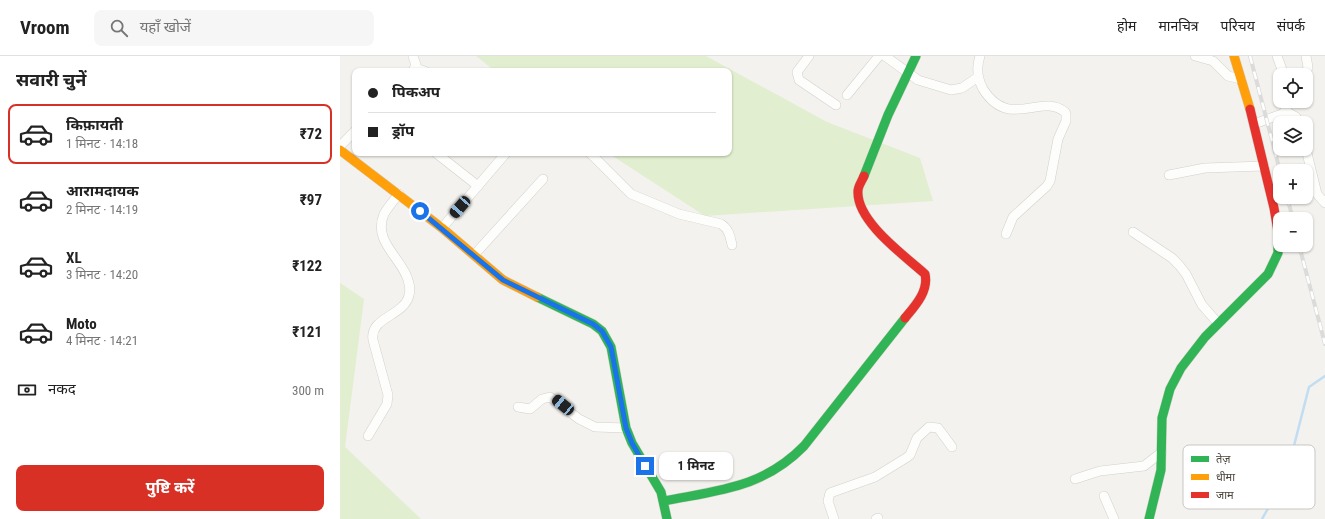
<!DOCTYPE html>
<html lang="hi">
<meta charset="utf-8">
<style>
body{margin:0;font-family:"Roboto Condensed","Noto Sans Devanagari",sans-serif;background:#f6f6f6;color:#222;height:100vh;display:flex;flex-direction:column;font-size:15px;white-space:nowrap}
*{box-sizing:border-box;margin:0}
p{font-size:13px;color:#767676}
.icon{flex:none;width:22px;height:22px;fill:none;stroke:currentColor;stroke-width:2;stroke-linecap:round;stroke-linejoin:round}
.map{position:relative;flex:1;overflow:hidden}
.panel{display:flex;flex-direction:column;background:#fff;width:340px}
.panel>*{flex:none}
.top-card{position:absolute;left:12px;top:12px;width:380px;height:88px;border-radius:8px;box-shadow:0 1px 3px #0004;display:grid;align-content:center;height:88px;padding:0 16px;background:#fff}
.tools{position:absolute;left:933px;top:12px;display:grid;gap:8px}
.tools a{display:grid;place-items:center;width:40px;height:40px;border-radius:8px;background:#fff;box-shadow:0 1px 3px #0004;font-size:20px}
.end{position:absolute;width:18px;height:18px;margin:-9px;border:5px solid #1a73e8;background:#fff;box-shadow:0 0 0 2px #fff}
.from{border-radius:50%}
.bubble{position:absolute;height:28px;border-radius:8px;background:#fff;box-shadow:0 1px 3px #0004;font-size:13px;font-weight:700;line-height:28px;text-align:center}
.car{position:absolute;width:12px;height:24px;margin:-12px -6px;border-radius:5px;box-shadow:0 0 3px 1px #0007;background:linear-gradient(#222 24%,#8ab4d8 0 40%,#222 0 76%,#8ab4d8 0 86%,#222 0)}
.top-card b{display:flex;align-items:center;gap:14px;height:38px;font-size:15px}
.top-card b+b{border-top:1px solid #e0e0e0}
.top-card i{width:10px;height:10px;background:#222}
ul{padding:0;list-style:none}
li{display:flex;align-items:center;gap:12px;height:60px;margin:0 8px 6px;padding:0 8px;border:2px solid transparent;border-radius:8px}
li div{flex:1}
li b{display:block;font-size:15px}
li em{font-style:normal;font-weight:700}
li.on{border-color:#d93025}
li>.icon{width:36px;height:36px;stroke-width:1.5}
h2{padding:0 16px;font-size:18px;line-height:48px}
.pay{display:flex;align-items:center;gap:10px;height:44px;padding:0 16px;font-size:15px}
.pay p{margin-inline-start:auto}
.cta{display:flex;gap:8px;margin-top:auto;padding:8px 16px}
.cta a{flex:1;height:46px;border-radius:8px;background:#d93025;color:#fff;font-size:16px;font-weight:700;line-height:46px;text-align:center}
header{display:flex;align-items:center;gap:24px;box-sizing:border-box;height:56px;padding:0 20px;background:#fff;border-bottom:1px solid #e0e0e0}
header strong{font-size:19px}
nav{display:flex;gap:22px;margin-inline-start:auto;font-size:14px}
.search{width:280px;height:36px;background:#f6f6f6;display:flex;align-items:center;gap:10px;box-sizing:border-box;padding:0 14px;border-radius:8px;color:#767676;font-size:15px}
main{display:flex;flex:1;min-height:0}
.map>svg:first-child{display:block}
.green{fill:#e1eecf}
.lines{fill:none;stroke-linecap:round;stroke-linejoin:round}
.stream{stroke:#c0ddf1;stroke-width:2.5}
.street-casing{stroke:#d2d0cb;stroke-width:10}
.fast-casing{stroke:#d3cfc5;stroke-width:10}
.slow-casing{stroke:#d3cfc5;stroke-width:10}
.jam-casing{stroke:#d3cfc5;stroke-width:10}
.street{stroke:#fdfdfc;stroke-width:9}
.fast{stroke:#30b455;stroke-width:9}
.slow{stroke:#ff9f0a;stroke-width:9}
.jam{stroke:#e5322d;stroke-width:9}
.rail-casing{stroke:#dbdbda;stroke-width:4}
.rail{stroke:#fff;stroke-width:2.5;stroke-dasharray:8;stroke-linecap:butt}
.route{stroke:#1a73e8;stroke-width:5}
.key{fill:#fff;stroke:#c9c7c4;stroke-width:1}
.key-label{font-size:11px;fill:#4b4439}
</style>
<header>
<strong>Vroom</strong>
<div class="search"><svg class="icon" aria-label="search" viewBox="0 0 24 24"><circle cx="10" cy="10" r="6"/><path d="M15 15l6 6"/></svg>यहाँ खोजें</div>
<nav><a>होम</a><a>मानचित्र</a><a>परिचय</a><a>संपर्क</a></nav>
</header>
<main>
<section class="panel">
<h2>सवारी चुनें</h2>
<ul>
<li class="on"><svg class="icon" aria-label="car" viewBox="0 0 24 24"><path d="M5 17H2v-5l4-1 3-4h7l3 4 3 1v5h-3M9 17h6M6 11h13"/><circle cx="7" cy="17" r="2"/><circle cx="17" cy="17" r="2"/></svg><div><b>किफ़ायती</b><p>1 मिनट · 14:18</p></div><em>₹72</em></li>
<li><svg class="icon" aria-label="car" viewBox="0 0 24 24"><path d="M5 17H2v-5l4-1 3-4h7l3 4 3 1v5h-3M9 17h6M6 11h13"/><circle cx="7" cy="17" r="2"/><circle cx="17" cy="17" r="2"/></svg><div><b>आरामदायक</b><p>2 मिनट · 14:19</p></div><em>₹97</em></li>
<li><svg class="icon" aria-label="car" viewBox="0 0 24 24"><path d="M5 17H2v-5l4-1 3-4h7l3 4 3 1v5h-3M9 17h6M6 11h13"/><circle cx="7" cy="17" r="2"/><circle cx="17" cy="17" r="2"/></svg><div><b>XL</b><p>3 मिनट · 14:20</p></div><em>₹122</em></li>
<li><svg class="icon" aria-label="car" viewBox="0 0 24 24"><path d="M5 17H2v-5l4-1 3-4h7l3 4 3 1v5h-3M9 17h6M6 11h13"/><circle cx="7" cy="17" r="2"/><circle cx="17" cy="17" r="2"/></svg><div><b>Moto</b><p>4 मिनट · 14:21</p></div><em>₹121</em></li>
</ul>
<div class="pay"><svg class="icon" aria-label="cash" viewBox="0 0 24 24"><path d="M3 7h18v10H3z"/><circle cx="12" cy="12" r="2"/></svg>नकद<p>300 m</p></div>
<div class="cta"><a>पुष्टि करें</a></div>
</section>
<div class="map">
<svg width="985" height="463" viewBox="0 0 985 463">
<rect width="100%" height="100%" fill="#f4f2ee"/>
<g class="green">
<polygon points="136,0 366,0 487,66 580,102 593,145 365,160 268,97 389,97 389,15 155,15"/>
<polygon points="0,227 24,243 5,391 81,463 0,463"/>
</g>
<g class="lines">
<polyline class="stream" points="922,463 946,421 969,331 985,320"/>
<defs>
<g id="street">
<polyline points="73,0 76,9 73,15"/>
<polyline points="469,0 457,16 459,24 496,49"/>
<polyline points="545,0 578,24 611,34 622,32 638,21"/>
<path d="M640 0C636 12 637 22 643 33 669 75 702 36 725 56L726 58V65L718 83 710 125 707 130 673 161 666 178"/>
<polyline points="855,0 873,5 888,20 901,23"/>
<polyline points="937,0 944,19"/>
<polyline points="75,12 85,15"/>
<polyline points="965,19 968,11 966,0"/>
<polyline points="507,39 539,0"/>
<polyline points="945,55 956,61 959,67"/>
<polyline points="914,68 942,58 945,55 950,45"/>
<polyline points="0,90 15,75"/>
<polyline points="966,93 977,138 985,147"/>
<polyline points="96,97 138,130"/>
<path d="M250 97 291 138 339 158 381 168C389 173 390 180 392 189"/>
<polyline points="829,119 865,112 924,110"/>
<polyline points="102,172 166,97"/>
<polyline points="793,176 832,202 839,209 846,218 862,249 877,266"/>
<polyline points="134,199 203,123"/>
<polyline points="178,351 190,353 202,343 210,341 239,363 255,371 286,372"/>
<path d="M28 380 47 348 48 339 33 284C29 261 65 260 69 239 71 233 69 227 67 221 58 199 33 184 44 158 48 151 54 144 59 138"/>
<polyline points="735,423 760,415 804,410 822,396"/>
<polyline points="764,440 774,463"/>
<polyline points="494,463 488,445 490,437 535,421 566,402 570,399 577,382 589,371 598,372 612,391"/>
<polyline points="536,463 538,462"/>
</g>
<g id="fast">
<polyline points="524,120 548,59 576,0"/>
<polyline points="197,241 253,268 262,275 271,291 286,372 292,387 321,436 327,463"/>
<path d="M324 445C379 434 423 432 464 390L565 262"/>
<polyline points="809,463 821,414 822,362 830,333 841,312 865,281 928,218 938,197 938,175"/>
</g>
<g id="slow">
<polyline points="894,0 910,53"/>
<polyline points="0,94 102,172 163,224 197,241"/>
</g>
<g id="jam">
<polyline points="910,53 934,152 938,175"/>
<path d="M524 120C522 125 518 130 518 135 516 165 565 200 585 218 589 235 575 250 565 262"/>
</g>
</defs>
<use href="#street" class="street-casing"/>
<use href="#fast" class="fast-casing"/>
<use href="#slow" class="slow-casing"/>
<use href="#jam" class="jam-casing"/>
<use href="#street" class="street"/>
<use href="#fast" class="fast"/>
<use href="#slow" class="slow"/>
<use href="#jam" class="jam"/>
<defs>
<g id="rail">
<polyline points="910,0 940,115"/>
<polyline points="947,141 953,163"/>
<polyline points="959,189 985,288"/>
</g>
</defs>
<use href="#rail" class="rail-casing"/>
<use href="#rail" class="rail"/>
</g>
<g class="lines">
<polyline class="route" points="80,155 163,224 253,268 262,275 271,291 286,372 292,387 305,410"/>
</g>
<rect x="843" y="389" width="132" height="64" rx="6" class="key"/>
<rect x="851" y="400" width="18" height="6" fill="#30b455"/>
<rect x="851" y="418" width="18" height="6" fill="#ff9f0a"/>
<rect x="851" y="436" width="18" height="6" fill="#e5322d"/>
<g class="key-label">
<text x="876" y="407">तेज़</text>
<text x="876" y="425">धीमा</text>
<text x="876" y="443">जाम</text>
</g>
</svg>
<div class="tools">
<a><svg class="icon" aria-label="locate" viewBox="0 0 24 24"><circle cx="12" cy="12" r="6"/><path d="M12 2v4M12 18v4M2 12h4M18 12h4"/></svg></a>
<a><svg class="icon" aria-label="layers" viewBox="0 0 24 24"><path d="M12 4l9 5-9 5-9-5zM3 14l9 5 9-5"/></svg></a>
<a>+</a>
<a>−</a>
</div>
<i class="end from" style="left:80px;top:155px"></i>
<i class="end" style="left:305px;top:410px"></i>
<div class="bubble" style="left:319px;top:396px;width:74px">1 मिनट</div>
<i class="car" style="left:120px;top:151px;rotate:221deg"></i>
<i class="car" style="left:223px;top:349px;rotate:309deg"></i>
<div class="top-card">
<b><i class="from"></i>पिकअप</b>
<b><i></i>ड्रॉप</b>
</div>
</div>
</main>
